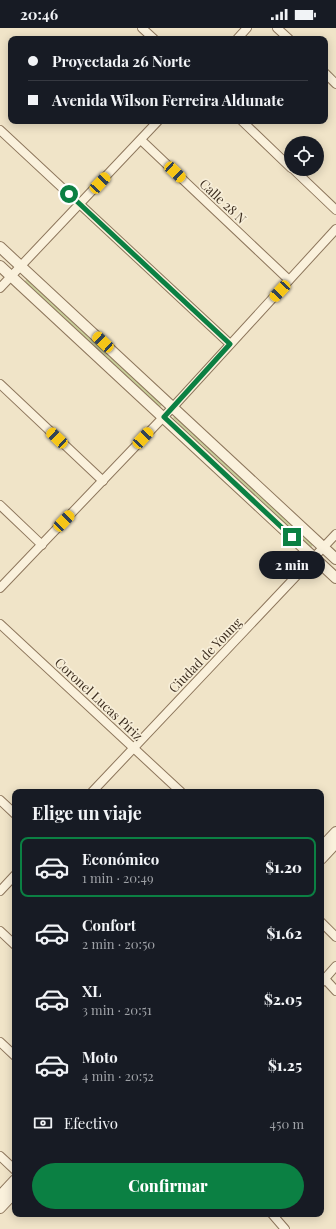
<!DOCTYPE html>
<html lang="es">
<meta charset="utf-8">
<style>
body{margin:0;font-family:"Playfair Display",serif;background:#242831;color:#f1f3f6;height:100vh;display:flex;flex-direction:column;font-size:15px;white-space:nowrap}
*{box-sizing:border-box;margin:0}
p{font-size:13px;color:#9ea1a6}
.icon{flex:none;width:22px;height:22px;fill:none;stroke:currentColor;stroke-width:2;stroke-linecap:round;stroke-linejoin:round}
.map{position:relative;flex:1;overflow:hidden}
.sheet{position:absolute;left:12px;top:761px;width:312px;height:428px;display:flex;flex-direction:column;background:#171b24;border-radius:8px;box-shadow:0 2px 10px #0003}
.sheet>*{flex:none}
.banner{position:absolute;left:8px;top:8px;width:320px;height:88px;border-radius:8px;box-shadow:0 2px 10px #0003;display:grid;align-content:center;height:88px;padding:0 20px;background:#171b24}
.buttons{position:absolute;left:284px;top:108px;display:grid;gap:8px}
.buttons a{display:grid;place-items:center;width:40px;height:40px;border-radius:50%;background:#171b24;box-shadow:0 2px 10px #0003;font-size:20px}
.end{position:absolute;width:18px;height:18px;margin:-9px;border:5px solid #0b8043;background:#fff;box-shadow:0 0 0 2px #fff}
.from{border-radius:50%}
.bubble{position:absolute;height:28px;border-radius:14px;background:#171b24;box-shadow:0 2px 10px #0003;font-size:13px;font-weight:800;line-height:28px;text-align:center}
.car{position:absolute;width:12px;height:24px;margin:-12px -6px;border-radius:5px;box-shadow:0 0 3px 1px #0007;background:linear-gradient(#f5c518 24%,#345 0 40%,#f5c518 0 76%,#345 0 86%,#f5c518 0)}
.banner b{display:flex;align-items:center;gap:14px;height:38px;font-size:15px}
.banner b+b{border-top:1px solid #363941}
.banner i{width:10px;height:10px;background:#f1f3f6}
ul{padding:0;list-style:none}
li{display:flex;align-items:center;gap:12px;height:60px;margin:0 8px 6px;padding:0 12px;border:2px solid transparent;border-radius:8px}
li div{flex:1}
li b{display:block;font-size:15px}
li em{font-style:normal;font-weight:800}
li.current{border-color:#0b8043}
li>.icon{width:36px;height:36px;stroke-width:1.5}
h2{padding:0 20px;font-size:18px;line-height:48px}
.pay{display:flex;align-items:center;gap:10px;height:44px;padding:0 20px;font-size:15px}
.pay p{margin-inline-start:auto}
.cta{display:flex;gap:8px;margin-top:auto;padding:8px 20px}
.cta a{flex:1;height:46px;border-radius:24px;background:#0b8043;color:#fff;font-size:16px;font-weight:800;line-height:46px;text-align:center}
.status{display:flex;justify-content:space-between;align-items:center;height:28px;padding:0 20px;background:#171b24;direction:ltr}
.status svg{height:11px;fill:currentColor}
.map>svg:first-child{display:block}
.green{fill:#c9cf9b}
.lines{fill:none;stroke-linecap:round;stroke-linejoin:round}
.minor-casing{stroke:#8d765c;stroke-width:10}
.tertiary-casing{stroke:#8d765c;stroke-width:12}
.minor{stroke:#faf1dc;stroke-width:8}
.tertiary{stroke:#faf1dc;stroke-width:10}
.route{stroke:#0b8043;stroke-width:5}
.labels{text-anchor:middle;stroke-width:3.5;stroke-linejoin:round;paint-order:stroke}
.street-label{font-size:13px;fill:#3d2e20;stroke:#f7eed8}
</style>
<div class="status"><b>20:46</b><svg viewBox="0 0 49 12"><path d="M0 12V9h3v3zM5 12V6h3v6zM10 12V3h3v9zM15 12V0h3v12zM26 1h20v11H26zM47 4h2v5h-2z"/></svg></div>
<div class="map">
<svg width="336" height="1201" viewBox="0 0 336 1201">
<rect width="100%" height="100%" fill="#f0e4c8"/>
<g class="green">
<polygon points="28,250 164,375 160,379 24,254"/>
<polygon points="177,386 315,515 311,519 173,390"/>
</g>
<g class="lines">
<defs>
<g id="minor">
<polyline points="142,0 154,11"/>
<polyline points="277,0 289,11"/>
<polyline points="237,11 247,0"/>
<polyline points="325,45 336,56"/>
<polyline points="242,93 291,140"/>
<polyline points="0,102 230,316"/>
<polyline points="141,112 289,252"/>
<polyline points="293,141 336,182"/>
<polyline points="0,260 158,93"/>
<polyline points="0,356 103,453"/>
<polyline points="0,477 42,517"/>
<polyline points="0,560 173,379 336,201"/>
<polyline points="0,596 181,764"/>
<polyline points="92,764 336,506"/>
<polyline points="0,772 15,786"/>
<polyline points="0,863 15,847"/>
<polyline points="321,894 336,909"/>
<polyline points="0,903 15,917"/>
<polyline points="325,951 336,963"/>
<polyline points="321,955 336,938"/>
<polyline points="0,1014 15,1028"/>
<polyline points="0,1128 15,1142"/>
<polyline points="272,1186 285,1201"/>
</g>
<g id="tertiary">
<polyline points="0,219 336,531"/>
<polyline points="0,238 336,550"/>
<polyline points="321,820 336,804"/>
<polyline points="321,831 336,815"/>
<polyline points="0,1168 15,1152"/>
<polyline points="0,1180 15,1164"/>
</g>
</defs>
<use href="#minor" class="minor-casing"/>
<use href="#tertiary" class="tertiary-casing"/>
<use href="#minor" class="minor"/>
<use href="#tertiary" class="tertiary"/>
</g>
<g class="lines">
<polyline class="route" points="69,166 230,316 164,389 292,509"/>
</g>
<g class="labels">
<g class="street-label">
<text transform="translate(223 173) rotate(43)" y="5">Calle 28 N</text>
<text transform="translate(205 627) rotate(-46)" y="5">Ciudad de Young</text>
<text transform="translate(99 671) rotate(43)" y="5">Coronel Lucas Píriz</text>
</g>
</g>
</svg>
<div class="buttons">
<a><svg class="icon" aria-label="locate" viewBox="0 0 24 24"><circle cx="12" cy="12" r="6"/><path d="M12 2v4M12 18v4M2 12h4M18 12h4"/></svg></a>
</div>
<i class="end from" style="left:69px;top:166px"></i>
<i class="end" style="left:292px;top:509px"></i>
<div class="bubble" style="left:259px;top:523px;width:66px">2 min</div>
<i class="car" style="left:175px;top:144px;rotate:133deg"></i>
<i class="car" style="left:100px;top:155px;rotate:43deg"></i>
<i class="car" style="left:280px;top:263px;rotate:223deg"></i>
<i class="car" style="left:103px;top:314px;rotate:313deg"></i>
<i class="car" style="left:57px;top:410px;rotate:313deg"></i>
<i class="car" style="left:143px;top:410px;rotate:43deg"></i>
<i class="car" style="left:64px;top:493px;rotate:44deg"></i>
<div class="banner">
<b><i class="from"></i>Proyectada 26 Norte</b>
<b><i></i>Avenida Wilson Ferreira Aldunate</b>
</div>
<section class="sheet">
<h2>Elige un viaje</h2>
<ul>
<li class="current"><svg class="icon" aria-label="car" viewBox="0 0 24 24"><path d="M5 17H2v-5l4-1 3-4h7l3 4 3 1v5h-3M9 17h6M6 11h13"/><circle cx="7" cy="17" r="2"/><circle cx="17" cy="17" r="2"/></svg><div><b>Económico</b><p>1 min · 20:49</p></div><em>$1.20</em></li>
<li><svg class="icon" aria-label="car" viewBox="0 0 24 24"><path d="M5 17H2v-5l4-1 3-4h7l3 4 3 1v5h-3M9 17h6M6 11h13"/><circle cx="7" cy="17" r="2"/><circle cx="17" cy="17" r="2"/></svg><div><b>Confort</b><p>2 min · 20:50</p></div><em>$1.62</em></li>
<li><svg class="icon" aria-label="car" viewBox="0 0 24 24"><path d="M5 17H2v-5l4-1 3-4h7l3 4 3 1v5h-3M9 17h6M6 11h13"/><circle cx="7" cy="17" r="2"/><circle cx="17" cy="17" r="2"/></svg><div><b>XL</b><p>3 min · 20:51</p></div><em>$2.05</em></li>
<li><svg class="icon" aria-label="car" viewBox="0 0 24 24"><path d="M5 17H2v-5l4-1 3-4h7l3 4 3 1v5h-3M9 17h6M6 11h13"/><circle cx="7" cy="17" r="2"/><circle cx="17" cy="17" r="2"/></svg><div><b>Moto</b><p>4 min · 20:52</p></div><em>$1.25</em></li>
</ul>
<div class="pay"><svg class="icon" aria-label="cash" viewBox="0 0 24 24"><path d="M3 7h18v10H3z"/><circle cx="12" cy="12" r="2"/></svg>Efectivo<p>450 m</p></div>
<div class="cta"><a>Confirmar</a></div>
</section>
</div>
